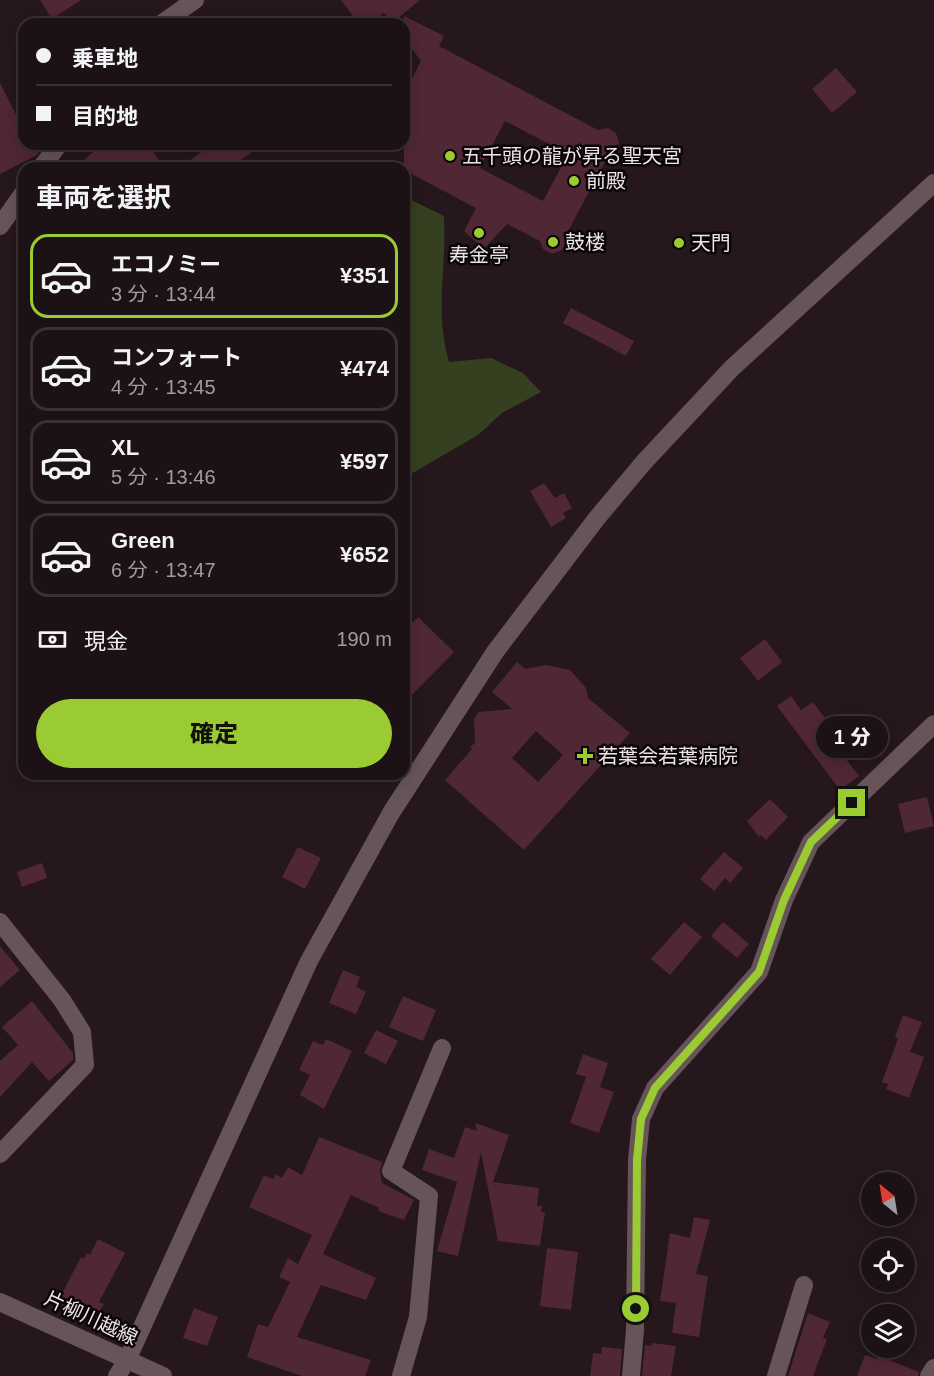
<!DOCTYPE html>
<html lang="ja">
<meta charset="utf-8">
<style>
body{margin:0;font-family:Helvetica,"Noto Sans JP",sans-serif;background:#251a1d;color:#f1f3f6;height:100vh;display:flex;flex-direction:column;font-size:22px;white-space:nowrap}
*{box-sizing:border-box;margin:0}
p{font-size:20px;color:#a09da0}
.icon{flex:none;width:33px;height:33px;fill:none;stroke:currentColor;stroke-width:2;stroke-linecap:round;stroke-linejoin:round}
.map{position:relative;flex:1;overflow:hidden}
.drawer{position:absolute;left:18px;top:162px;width:392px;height:618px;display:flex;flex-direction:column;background:#1c1114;border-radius:18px;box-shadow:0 3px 15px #0003,0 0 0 2px #3a3134}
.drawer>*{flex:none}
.banner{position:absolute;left:18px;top:18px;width:392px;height:132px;border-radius:18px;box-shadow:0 3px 15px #0003,0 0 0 2px #3a3134;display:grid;align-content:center;height:132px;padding:0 18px;background:#1c1114}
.needle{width:39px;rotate:330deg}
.buttons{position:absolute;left:861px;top:1172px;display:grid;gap:12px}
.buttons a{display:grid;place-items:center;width:54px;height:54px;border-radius:50%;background:#1c1114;box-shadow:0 3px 15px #0003,0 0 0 2px #3a3134;font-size:30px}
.end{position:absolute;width:27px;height:27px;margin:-14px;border:8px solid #9bcb33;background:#111;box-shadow:0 0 0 3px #111}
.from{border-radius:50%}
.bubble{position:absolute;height:42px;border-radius:21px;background:#1c1114;box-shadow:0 3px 15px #0003,0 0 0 2px #3a3134;font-size:20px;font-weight:800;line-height:42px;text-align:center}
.banner b{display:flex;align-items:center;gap:21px;height:57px;font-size:22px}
.banner b+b{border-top:2px solid #3a3134}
.banner i{width:15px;height:15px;background:#f1f3f6}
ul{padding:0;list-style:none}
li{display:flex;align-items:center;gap:18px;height:84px;margin:0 12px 9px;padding:0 6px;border:3px solid #3a3134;border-radius:18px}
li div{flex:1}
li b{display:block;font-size:22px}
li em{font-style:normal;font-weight:800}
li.selected{border-color:#9bcb33}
li>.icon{width:54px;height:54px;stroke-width:1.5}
h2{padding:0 18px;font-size:27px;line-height:72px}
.pay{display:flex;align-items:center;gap:15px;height:66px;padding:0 18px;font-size:22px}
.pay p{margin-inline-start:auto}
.cta{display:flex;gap:12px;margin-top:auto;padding:12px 18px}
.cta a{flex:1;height:69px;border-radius:36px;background:#9bcb33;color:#111;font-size:24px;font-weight:800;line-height:69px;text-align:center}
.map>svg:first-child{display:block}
.green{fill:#34401f}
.building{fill:#502734;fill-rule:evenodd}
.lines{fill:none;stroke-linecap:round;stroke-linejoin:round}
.street{stroke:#665459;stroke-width:18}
.secondary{stroke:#665459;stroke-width:18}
.route{stroke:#9bcb33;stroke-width:8}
.poi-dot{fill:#9bcb33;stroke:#0a0506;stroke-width:2}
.labels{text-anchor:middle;stroke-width:5;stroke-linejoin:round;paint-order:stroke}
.poi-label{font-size:20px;fill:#eee3e6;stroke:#0a0506;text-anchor:start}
.street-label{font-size:20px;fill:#eee3e6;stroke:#0a0506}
</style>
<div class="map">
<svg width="934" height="1376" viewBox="0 0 934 1376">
<rect width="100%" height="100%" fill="#25171b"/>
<path class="green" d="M409 199 444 216C447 269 434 309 449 362L491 358 523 373 541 392 502 413 478 435 404 478V202Z"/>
<g class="building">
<polygon points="40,0 81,0 52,19"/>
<polygon points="341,0 420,0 392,23 384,13 369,24 359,24"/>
<path d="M404 16 444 36 439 46 598 130 608 128 616 133 619 143 610 152 565 237 566 242 562 250 552 254 543 249 540 241 507 224 484 249 464 231 476 208 404 170V94L421 61 404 38ZM505 121 568 154 543 201 480 168Z"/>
<polygon points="836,68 857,92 832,113 812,89"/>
<polygon points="0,83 24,131 24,144 45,144 37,155 0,174"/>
<polygon points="102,144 148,144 159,160 149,168 75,168"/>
<polygon points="212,144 263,144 230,168 180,168"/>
<polygon points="571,308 634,341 626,356 563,323"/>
<polygon points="544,483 555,498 564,493 572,508 563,513 566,518 551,527 530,491"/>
<polygon points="404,613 413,622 418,617 454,652 404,703"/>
<polygon points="765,639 782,662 758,681 740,658"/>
<path d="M517 662 525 669 546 665 570 670 586 688 588 698 630 733 524 850 445 780 472 749 470 747 475 743 474 718 479 712 512 709 492 692ZM536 731 563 755 538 782 512 758Z"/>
<polygon points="791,696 801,710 813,702 830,725 826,728 835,739 832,741 859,776 840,790 777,706"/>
<polygon points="927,797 934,826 905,833 898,804"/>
<polygon points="770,799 788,817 766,840 761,835 759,837 747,821"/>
<polygon points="298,847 321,858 305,889 282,877"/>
<polygon points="724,852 743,868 730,883 725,878 714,891 700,879"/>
<polygon points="42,863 47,878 22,887 17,872"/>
<polygon points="684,922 702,937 670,975 651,959"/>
<polygon points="723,922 749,944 737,958 711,936"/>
<polygon points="0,946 20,970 0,987"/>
<polygon points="343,970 360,977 356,987 366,992 356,1014 329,1003"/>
<polygon points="403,996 436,1010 423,1041 389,1027"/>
<polygon points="32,1001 73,1053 73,1060 49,1081 32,1062 0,1097 0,1061 18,1045 2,1027"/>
<polygon points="903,1015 922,1022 910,1052 924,1057 909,1098 886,1089 888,1084 882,1082 898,1039 895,1037"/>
<polygon points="376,1030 398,1041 386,1064 364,1053"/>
<polygon points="326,1039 352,1051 324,1109 300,1095 310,1075 299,1070 313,1041 323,1045"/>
<polygon points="583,1054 608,1063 600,1087 614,1092 599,1133 570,1123 586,1077 576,1074"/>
<polygon points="475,1123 509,1135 493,1182 539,1188 537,1206 542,1206 541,1212 545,1212 540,1246 498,1241 481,1152 458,1256 437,1251 457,1182 422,1170 429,1149 454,1158 465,1127 477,1131"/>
<polygon points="319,1137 382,1162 380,1171 382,1183 414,1200 404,1220 378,1211 379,1208 351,1195 323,1254 376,1278 366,1300 321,1285 297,1337 371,1360 365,1376 302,1376 247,1357 258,1324 268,1327 290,1282 279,1277 288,1258 298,1264 312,1235 249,1207 264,1175 273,1179 275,1174 282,1178 288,1167 302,1175"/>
<polygon points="694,1217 710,1220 696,1274 708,1276 699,1337 672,1333 676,1303 660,1301 670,1233 690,1238"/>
<polygon points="98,1239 125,1253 99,1302 104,1304 94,1323 57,1303 81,1257 84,1259 87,1253 90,1255"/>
<polygon points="547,1248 578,1252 571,1310 540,1306"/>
<polygon points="194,1308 218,1317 207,1346 183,1338"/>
<polygon points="808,1313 830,1322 823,1338 827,1339 813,1376 788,1376"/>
<polygon points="652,1343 676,1346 671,1376 642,1376 645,1345 651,1346"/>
<polygon points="602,1347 622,1349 620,1376 590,1376 593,1353 601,1354"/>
<polygon points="865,1355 877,1359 879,1356 919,1372 918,1376 857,1376"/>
</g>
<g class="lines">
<g class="street">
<polyline points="161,24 195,0"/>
<polyline points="41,168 59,144"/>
<polyline points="0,226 24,192"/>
<polyline points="0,922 62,1000 82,1032 85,1065 0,1154"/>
<polyline points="401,1376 418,1317 429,1196 391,1171 442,1048"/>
<polyline points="631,1376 635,1330 637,1160 641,1119 655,1088 759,972 784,900 811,842 934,724"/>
<polyline points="776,1376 804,1285"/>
<polyline points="929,1376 934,1368"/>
</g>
<g class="secondary">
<polyline points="0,1302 163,1376"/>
<polyline points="117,1376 127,1360 309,961 391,813 495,652 597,518 644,462 732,368 934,183"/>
</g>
</g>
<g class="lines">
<polyline class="route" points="636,1309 637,1160 641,1119 655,1088 759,972 784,900 811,842 852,803"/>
</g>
<g class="poi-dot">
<circle cx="450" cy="156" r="6"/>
<circle cx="574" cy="181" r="6"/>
<circle cx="479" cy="233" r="6"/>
<circle cx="553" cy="242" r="6"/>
<circle cx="679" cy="243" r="6"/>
<path d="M582 747h6v6h6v6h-6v6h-6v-6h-6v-6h6z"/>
</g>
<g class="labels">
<g class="poi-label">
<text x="462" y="163">五千頭の龍が昇る聖天宮</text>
<text x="586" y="188">前殿</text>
<text x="565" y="249">鼓楼</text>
<text x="691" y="250">天門</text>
<text x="479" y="262" text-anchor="middle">寿金亭</text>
<text x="598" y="763">若葉会若葉病院</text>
</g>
<g class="street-label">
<text transform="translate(91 1318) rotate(25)" y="7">片柳川越線</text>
</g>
</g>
</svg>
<div class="buttons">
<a><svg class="needle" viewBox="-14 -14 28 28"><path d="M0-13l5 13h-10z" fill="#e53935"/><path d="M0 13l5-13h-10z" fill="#a09da0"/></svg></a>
<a><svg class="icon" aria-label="locate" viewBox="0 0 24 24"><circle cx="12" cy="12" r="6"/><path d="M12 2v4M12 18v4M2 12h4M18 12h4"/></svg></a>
<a><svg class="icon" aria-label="layers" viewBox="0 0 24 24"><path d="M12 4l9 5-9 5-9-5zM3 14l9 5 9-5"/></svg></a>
</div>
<i class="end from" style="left:636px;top:1309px"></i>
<i class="end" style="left:852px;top:803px"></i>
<div class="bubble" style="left:816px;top:716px;width:72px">1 分</div>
<div class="banner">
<b><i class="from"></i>乗車地</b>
<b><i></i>目的地</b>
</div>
<section class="drawer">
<h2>車両を選択</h2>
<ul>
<li class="selected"><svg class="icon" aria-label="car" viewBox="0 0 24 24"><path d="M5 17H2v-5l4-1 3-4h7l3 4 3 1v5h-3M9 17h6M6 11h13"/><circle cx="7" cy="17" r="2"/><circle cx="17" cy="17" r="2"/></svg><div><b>エコノミー</b><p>3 分 · 13:44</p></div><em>¥351</em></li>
<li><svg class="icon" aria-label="car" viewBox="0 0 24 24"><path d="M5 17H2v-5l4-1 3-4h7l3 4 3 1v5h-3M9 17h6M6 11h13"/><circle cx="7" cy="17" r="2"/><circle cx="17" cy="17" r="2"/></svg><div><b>コンフォート</b><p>4 分 · 13:45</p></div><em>¥474</em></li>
<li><svg class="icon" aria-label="car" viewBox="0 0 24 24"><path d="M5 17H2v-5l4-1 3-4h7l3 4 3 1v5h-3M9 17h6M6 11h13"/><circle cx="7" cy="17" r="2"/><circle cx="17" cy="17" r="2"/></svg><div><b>XL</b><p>5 分 · 13:46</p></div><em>¥597</em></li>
<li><svg class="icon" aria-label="car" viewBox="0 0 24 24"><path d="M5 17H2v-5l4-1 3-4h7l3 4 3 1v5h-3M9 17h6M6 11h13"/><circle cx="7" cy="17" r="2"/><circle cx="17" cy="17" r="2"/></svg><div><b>Green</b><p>6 分 · 13:47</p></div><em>¥652</em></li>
</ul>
<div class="pay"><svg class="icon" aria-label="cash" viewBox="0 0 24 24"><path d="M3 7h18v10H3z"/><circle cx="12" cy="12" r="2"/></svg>現金<p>190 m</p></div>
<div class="cta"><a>確定</a></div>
</section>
</div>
